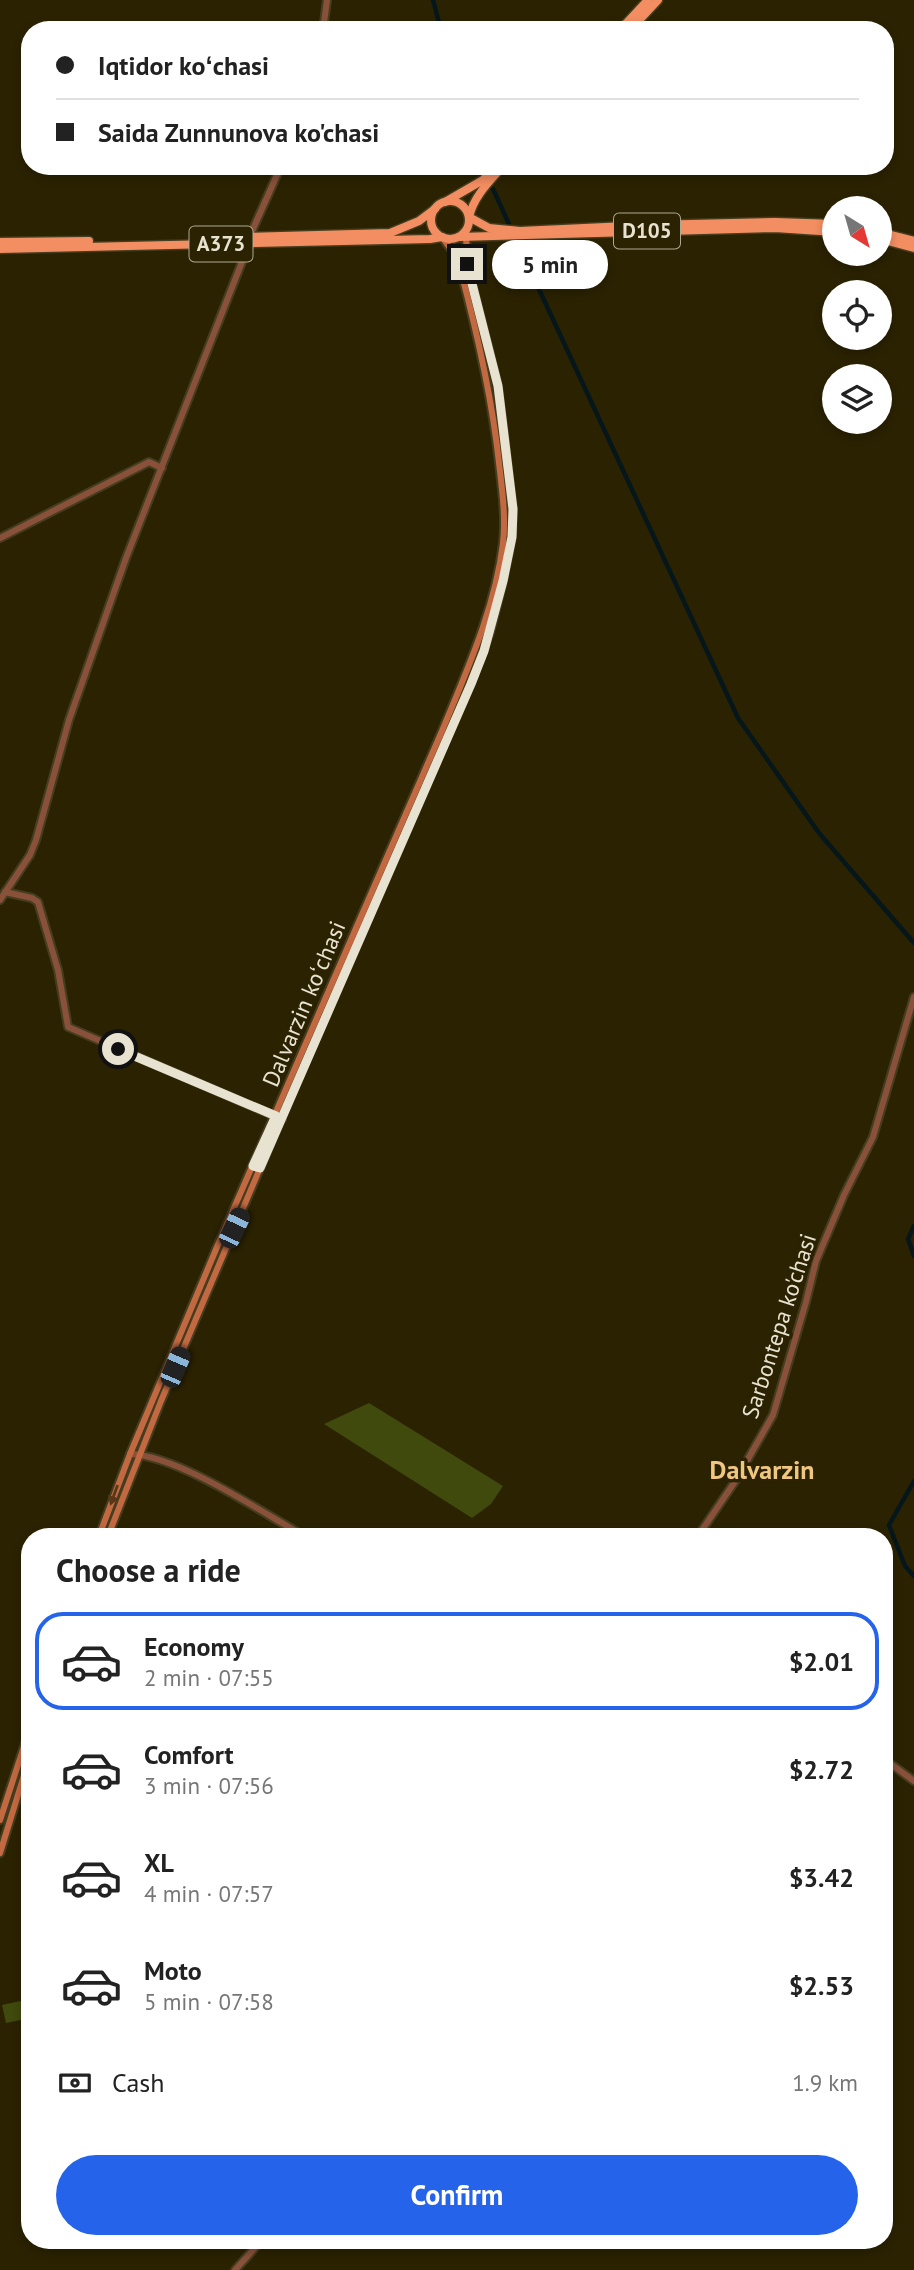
<!DOCTYPE html>
<meta charset="utf-8">
<style>
body{margin:0;font-family:"PT Sans",sans-serif;background:#f6f6f6;color:#222;height:100vh;display:flex;flex-direction:column;font-size:26px;white-space:nowrap}
*{box-sizing:border-box;margin:0}
p{font-size:23px;color:#767676}
.icon{flex:none;width:38px;height:38px;fill:none;stroke:currentColor;stroke-width:2;stroke-linecap:round;stroke-linejoin:round}
.map{position:relative;flex:1;overflow:hidden}
.side{position:absolute;left:21px;top:1528px;width:872px;height:721px;display:flex;flex-direction:column;background:#fff;border-radius:28px;box-shadow:0 4px 10px #0003}
.side>*{flex:none}
.hud{position:absolute;left:21px;top:21px;width:873px;height:154px;border-radius:28px;box-shadow:0 4px 10px #0003;display:grid;align-content:center;height:154px;padding:0 35px;background:#fff}
.needle{width:46px;rotate:143deg}
.buttons{position:absolute;left:822px;top:196px;display:grid;gap:14px}
.buttons a{display:grid;place-items:center;width:70px;height:70px;border-radius:50%;background:#fff;box-shadow:0 4px 10px #0003;font-size:35px}
.end{position:absolute;width:32px;height:32px;margin:-16px;border:9px solid #e8e3d1;background:#111;box-shadow:0 0 0 4px #111}
.from{border-radius:50%}
.bubble{position:absolute;height:49px;border-radius:24px;background:#fff;box-shadow:0 4px 10px #0003;font-size:23px;font-weight:800;line-height:49px;text-align:center}
.car{position:absolute;width:21px;height:42px;margin:-21px -10px;border-radius:9px;box-shadow:0 0 5px 2px #0007;background:linear-gradient(#222 24%,#8ab4d8 0 40%,#222 0 76%,#8ab4d8 0 86%,#222 0)}
.hud b{display:flex;align-items:center;gap:24px;height:66px;font-size:26px}
.hud b+b{border-top:2px solid #e0e0e0}
.hud i{width:18px;height:18px;background:#222}
ul{padding:0;list-style:none}
li{display:flex;align-items:center;gap:21px;height:98px;margin:0 14px 10px;padding:0 21px;border:4px solid transparent;border-radius:28px}
li div{flex:1}
li b{display:block;font-size:26px}
li em{font-style:normal;font-weight:800}
li.selected{border-color:#2563eb}
li>.icon{width:63px;height:63px;stroke-width:1.5}
h2{padding:0 35px;font-size:32px;line-height:84px}
.pay{display:flex;align-items:center;gap:18px;height:77px;padding:0 35px;font-size:26px}
.pay p{margin-inline-start:auto}
.button{display:flex;gap:14px;margin-top:auto;padding:14px 35px}
.button a{flex:1;height:80px;border-radius:42px;background:#2563eb;color:#fff;font-size:28px;font-weight:800;line-height:80px;text-align:center}
.map>svg:first-child{display:block}
.green{fill:#3f4a0c}
.lines{fill:none;stroke-linecap:round;stroke-linejoin:round}
.canal{stroke:#06171c;stroke-width:4.5}
.tertiary-casing{stroke:#453d1f;stroke-width:10}
.secondary-casing{stroke:#453d1f;stroke-width:10}
.trunk-casing{stroke:#453d1f;stroke-width:11}
.tertiary{stroke:#895139;stroke-width:6}
.secondary{stroke:#c36941;stroke-width:6}
.trunk{stroke:#f38e62;stroke-width:8}
.oneway{fill:#593715}
.route{stroke:#e8e3d1;stroke-width:9}
.labels{text-anchor:middle;stroke-width:7;stroke-linejoin:round;paint-order:stroke}
.shield{fill:#2b2202;stroke:#afa993;stroke-width:2}
.shield-label{font-size:21px;font-weight:bold;fill:#e8e3d1}
.street-label{font-size:23px;fill:#e8e3d1;stroke:#2b2202}
.quarter-label{font-size:26px;font-weight:bold;fill:#efc780;stroke:#2b2202}
</style>
<div class="map">
<svg width="914" height="2270" viewBox="0 0 914 2270">
<rect width="100%" height="100%" fill="#2b2202"/>
<g class="green">
<polygon points="369,1403 503,1486 491,1504 472,1518 324,1424"/>
<polygon points="30,1999 30,2018 6,2023 2,2005"/>
</g>
<g class="lines">
<g class="canal">
<polyline points="433,0 441,30"/>
<polyline points="485,166 485,167"/>
<polyline points="493,189 509,224"/>
<polyline points="518,244 738,718 819,833 914,943"/>
<polyline points="914,1226 908,1239 914,1256"/>
<polyline points="914,1481 889,1525 905,1566 914,1576"/>
</g>
<defs>
<g id="tertiary">
<polyline points="323,30 327,0"/>
<polyline points="0,538 149,462 162,468"/>
<polyline points="5,892 32,898 38,902 58,970 68,1027 282,1119"/>
<polyline points="0,900 30,855 36,840 69,720 126,558 249,244 249,238 281,166"/>
<path d="M130 1454C179 1456 260 1511 304 1536"/>
<polyline points="698,1536 736,1480 773,1415 806,1302 816,1261 844,1195 873,1137 914,997"/>
<polyline points="884,1759 914,1781"/>
<polyline points="235,2270 262,2240"/>
</g>
<g id="secondary">
<path d="M99 1536 130 1454 217 1247 442 731C467 670 495 609 503 543 506 517 502 489 499 463 492 397 477 332 460 268L455 255 442 237"/>
<polyline points="108,1536 161,1401 355,945 471,683 490,632 503,581 512,537 513,509 498,386 467,264 466,231"/>
<polyline points="0,1820 30,1728"/>
<polyline points="0,1853 30,1756"/>
</g>
<g id="trunk">
<polyline points="620,30 648,0"/>
<polyline points="630,30 658,0"/>
<path d="M503 166C489 182 474 196 469 217L489 228 520 231 648 225 775 222 835 224"/>
<circle cx="450" cy="220" r="19"/>
<polyline points="445,202 483,180 494,168"/>
<polyline points="880,232 914,241"/>
<polyline points="459,237 775,228 835,232"/>
<polyline points="213,238 390,233 419,221 435,209"/>
<polyline points="880,239 914,248"/>
<polyline points="0,242 89,241"/>
<polyline points="0,249 430,239 442,237"/>
</g>
</defs>
<use href="#tertiary" class="tertiary-casing"/>
<use href="#secondary" class="secondary-casing"/>
<use href="#trunk" class="trunk-casing"/>
<use href="#tertiary" class="tertiary"/>
<use href="#secondary" class="secondary"/>
<use href="#trunk" class="trunk"/>
</g>
<defs><path id="oneway-solid" d="M-6-.8H1V-3.2L6.5 0L1 3.2V.8H-6Z" transform="scale(1.75)"/></defs>
<use class="oneway" href="#oneway-solid" transform="translate(114 1495) rotate(110)"/>
<g class="lines">
<polyline class="route" points="118,1049 276,1116 253,1166 260,1168 471,684 484,651 503,581 512,537 513,509 498,386 467,264"/>
</g>
<g class="labels">
<g class="shield">
<rect x="614" y="213.5" width="66" height="35" rx="5"/>
<rect x="189.5" y="226.5" width="63" height="35" rx="5"/>
</g>
<g class="shield-label">
<text x="647" y="238">D105</text>
<text x="221" y="251">A373</text>
</g>
<g class="street-label">
<text transform="translate(304 1004) rotate(-67)" y="8">Dalvarzin koʻchasi</text>
<text transform="translate(779 1326) rotate(-72)" y="8">Sarbontepa ko'chasi</text>
</g>
<g class="quarter-label">
<text x="762" y="1479">Dalvarzin</text>
</g>
</g>
</svg>
<div class="buttons">
<a><svg class="needle" viewBox="-14 -14 28 28"><path d="M0-13l5 13h-10z" fill="#e53935"/><path d="M0 13l5-13h-10z" fill="#767676"/></svg></a>
<a><svg class="icon" aria-label="locate" viewBox="0 0 24 24"><circle cx="12" cy="12" r="6"/><path d="M12 2v4M12 18v4M2 12h4M18 12h4"/></svg></a>
<a><svg class="icon" aria-label="layers" viewBox="0 0 24 24"><path d="M12 4l9 5-9 5-9-5zM3 14l9 5 9-5"/></svg></a>
</div>
<i class="end from" style="left:118px;top:1049px"></i>
<i class="end" style="left:467px;top:264px"></i>
<div class="bubble" style="left:492px;top:240px;width:116px">5 min</div>
<i class="car" style="left:234px;top:1228px;rotate:25deg"></i>
<i class="car" style="left:175px;top:1367px;rotate:23deg"></i>
<div class="hud">
<b><i class="from"></i>Iqtidor koʻchasi</b>
<b><i></i>Saida Zunnunova ko'chasi</b>
</div>
<section class="side">
<h2>Choose a ride</h2>
<ul>
<li class="selected"><svg class="icon" aria-label="car" viewBox="0 0 24 24"><path d="M5 17H2v-5l4-1 3-4h7l3 4 3 1v5h-3M9 17h6M6 11h13"/><circle cx="7" cy="17" r="2"/><circle cx="17" cy="17" r="2"/></svg><div><b>Economy</b><p>2 min · 07:55</p></div><em>$2.01</em></li>
<li><svg class="icon" aria-label="car" viewBox="0 0 24 24"><path d="M5 17H2v-5l4-1 3-4h7l3 4 3 1v5h-3M9 17h6M6 11h13"/><circle cx="7" cy="17" r="2"/><circle cx="17" cy="17" r="2"/></svg><div><b>Comfort</b><p>3 min · 07:56</p></div><em>$2.72</em></li>
<li><svg class="icon" aria-label="car" viewBox="0 0 24 24"><path d="M5 17H2v-5l4-1 3-4h7l3 4 3 1v5h-3M9 17h6M6 11h13"/><circle cx="7" cy="17" r="2"/><circle cx="17" cy="17" r="2"/></svg><div><b>XL</b><p>4 min · 07:57</p></div><em>$3.42</em></li>
<li><svg class="icon" aria-label="car" viewBox="0 0 24 24"><path d="M5 17H2v-5l4-1 3-4h7l3 4 3 1v5h-3M9 17h6M6 11h13"/><circle cx="7" cy="17" r="2"/><circle cx="17" cy="17" r="2"/></svg><div><b>Moto</b><p>5 min · 07:58</p></div><em>$2.53</em></li>
</ul>
<div class="pay"><svg class="icon" aria-label="cash" viewBox="0 0 24 24"><path d="M3 7h18v10H3z"/><circle cx="12" cy="12" r="2"/></svg>Cash<p>1.9 km</p></div>
<div class="button"><a>Confirm</a></div>
</section>
</div>
